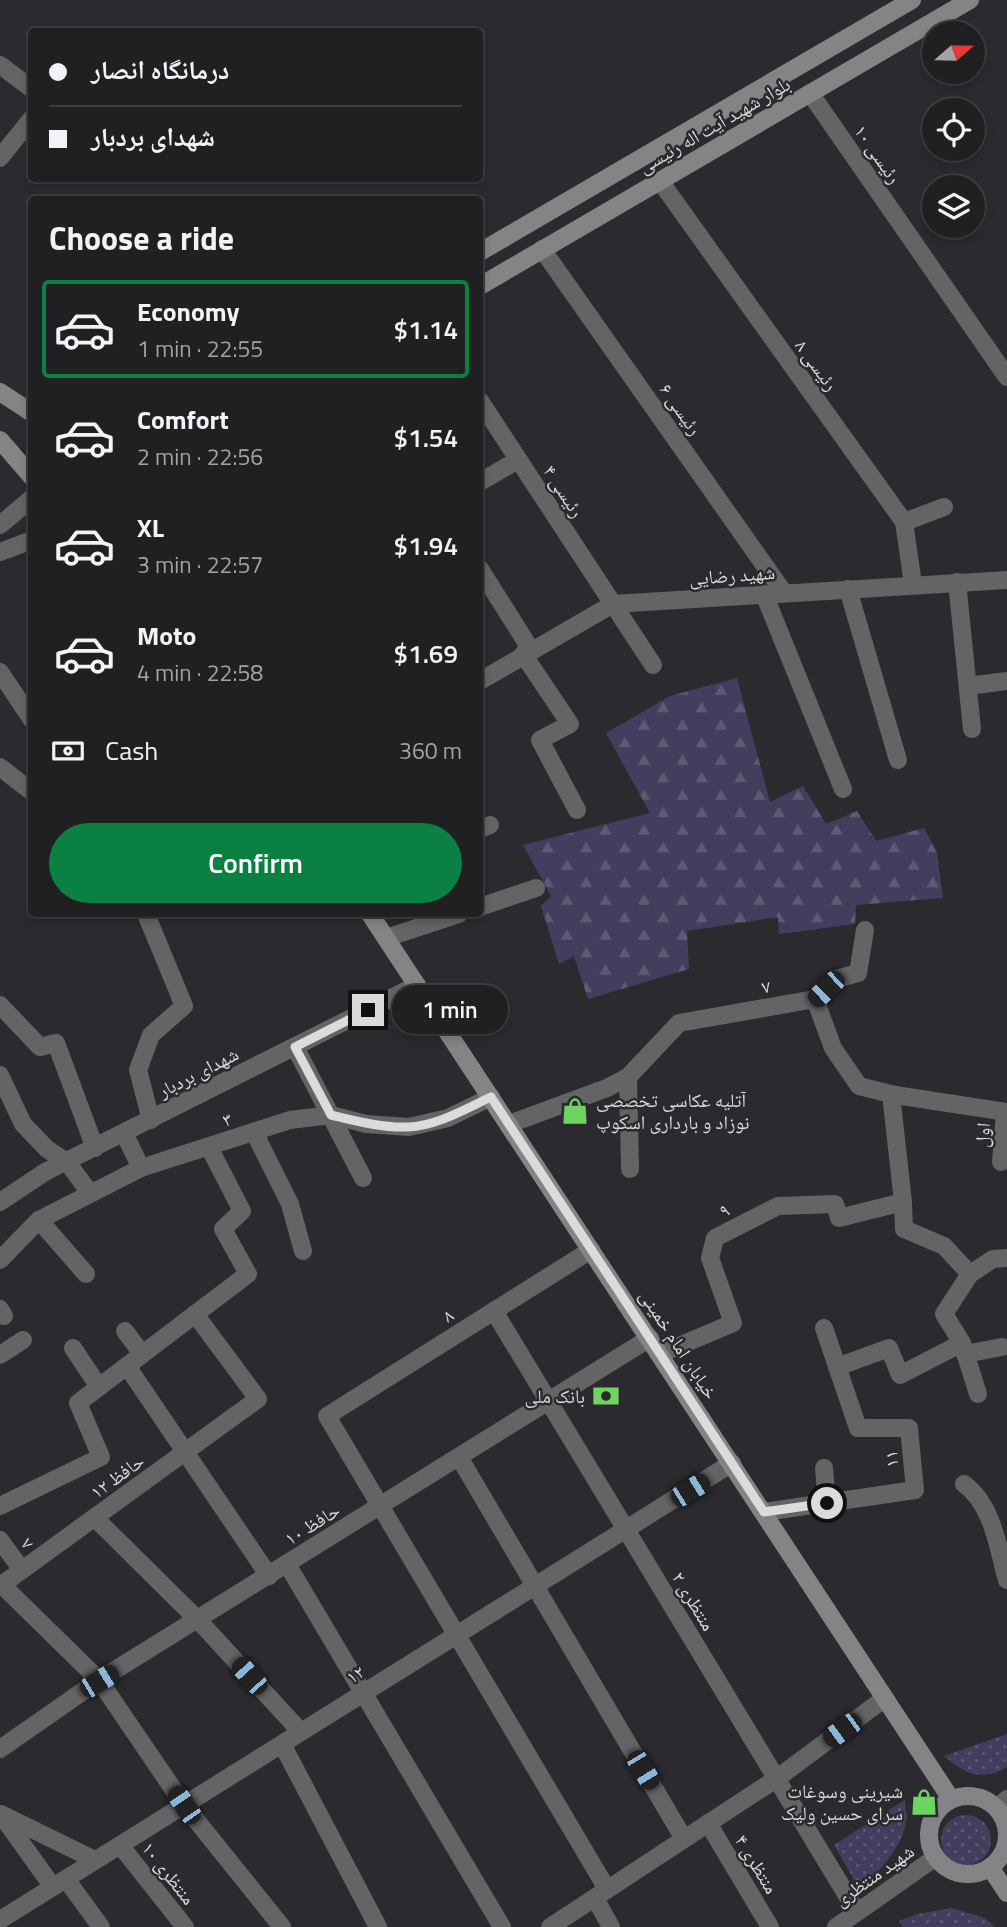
<!DOCTYPE html>
<meta charset="utf-8">
<style>
body{margin:0;font-family:"Titillium Web","Noto Naskh Arabic",sans-serif;background:#2d2d30;color:#f1f3f6;height:100vh;display:flex;flex-direction:column;font-size:26px;white-space:nowrap}
*{box-sizing:border-box;margin:0}
p{font-size:23px;color:#a2a3a6}
.icon{flex:none;width:38px;height:38px;fill:none;stroke:currentColor;stroke-width:2;stroke-linecap:round;stroke-linejoin:round}
.map{position:relative;flex:1;overflow:hidden}
.drawer{position:absolute;left:28px;top:196px;width:455px;height:721px;display:flex;flex-direction:column;background:#202023;border-radius:7px;box-shadow:0 4px 10px #0003,0 0 0 2px #3d3e41}
.drawer>*{flex:none}
.guide{position:absolute;left:28px;top:28px;width:455px;height:154px;border-radius:7px;box-shadow:0 4px 10px #0003,0 0 0 2px #3d3e41;display:grid;align-content:center;height:154px;padding:0 21px;background:#202023}
.needle{width:46px;rotate:70deg}
.buttons{position:absolute;left:922px;top:21px;display:grid;gap:14px}
.buttons a{display:grid;place-items:center;width:63px;height:63px;border-radius:50%;background:#202023;box-shadow:0 4px 10px #0003,0 0 0 2px #3d3e41;font-size:35px}
.end{position:absolute;width:32px;height:32px;margin:-16px;border:9px solid #dbdadd;background:#111;box-shadow:0 0 0 4px #111}
.from{border-radius:50%}
.bubble{position:absolute;height:49px;border-radius:24px;background:#202023;box-shadow:0 4px 10px #0003,0 0 0 2px #3d3e41;font-size:23px;font-weight:600;line-height:49px;text-align:center}
.car{position:absolute;width:21px;height:42px;margin:-21px -10px;border-radius:9px;box-shadow:0 0 5px 2px #0007;background:linear-gradient(#222 24%,#8ab4d8 0 40%,#222 0 76%,#8ab4d8 0 86%,#222 0)}
.guide b{display:flex;align-items:center;gap:24px;height:66px;font-size:26px}
.guide b+b{border-top:2px solid #3d3e41}
.guide i{width:18px;height:18px;background:#f1f3f6}
ul{padding:0;list-style:none}
li{display:flex;align-items:center;gap:21px;height:98px;margin:0 14px 10px;padding:0 7px;border:4px solid transparent;border-radius:7px}
li div{flex:1}
li b{display:block;font-size:26px}
li em{font-style:normal;font-weight:600}
li.current{border-color:#0b8043}
li>.icon{width:63px;height:63px;stroke-width:1.5}
h2{padding:0 21px;font-size:32px;line-height:84px}
.pay{display:flex;align-items:center;gap:18px;height:77px;padding:0 21px;font-size:26px}
.pay p{margin-inline-start:auto}
.button{display:flex;gap:14px;margin-top:auto;padding:14px 21px}
.button a{flex:1;height:80px;border-radius:42px;background:#0b8043;color:#fff;font-size:28px;font-weight:600;line-height:80px;text-align:center}
.map>svg:first-child{display:block}
.grass{fill:url(#grass-dots)}
.forest{fill:url(#forest-firs)}
.lines{fill:none;stroke-linecap:round;stroke-linejoin:round}
.minor{stroke:#646466;stroke-width:18}
.tertiary{stroke:#646466;stroke-width:18}
.secondary{stroke:#848487;stroke-width:18}
.route{stroke:#dbdadd;stroke-width:9}
.labels{text-anchor:middle;stroke-width:5;stroke-linejoin:round;paint-order:stroke}
.street-label{font-size:19px;fill:#dbdadd;stroke:#2b2b2f}
.poi-label{font-size:19px;fill:#dbdadd;stroke:#2b2b2f;text-anchor:end}
</style>
<div class="map">
<svg width="1007" height="1927" viewBox="0 0 1007 1927">
<defs>
<pattern id="grass-dots" width="8" height="8" patternUnits="userSpaceOnUse" patternTransform="scale(1.75)"><rect width="8" height="8" fill="#443e5e"/><path d="M2 2h.1M6 6h.1" fill="none" stroke="#5e5975" stroke-width="1.8" stroke-linecap="round"/></pattern>
<pattern id="forest-firs" width="22" height="20" patternUnits="userSpaceOnUse" patternTransform="scale(1.75)"><rect width="22" height="20" fill="#443e5e"/><path d="M5 1l3.5 6h-7zM16 11l3.5 6h-7z" fill="#5e5975"/></pattern>
</defs>
<rect width="100%" height="100%" fill="#2b2b2f"/>
<g class="grass">
<path d="M1007 1734V1767C980 1782 966 1774 944 1756Z"/>
<path d="M905 1800C905 1807 907 1816 906 1823 901 1848 879 1873 859 1888L834 1845Z"/>
<circle cx="966" cy="1840" r="25"/>
<polygon points="951,1908 985,1918 995,1927 903,1927 899,1921 918,1914"/>
</g>
<polygon class="forest" points="737,678 770,802 803,786 826,824 857,811 876,841 924,828 937,853 943,898 856,905 855,924 779,934 778,917 687,931 689,969 588,999 574,956 559,964 541,906 551,896 523,845 650,813 606,733 670,696"/>
<g class="lines">
<g class="minor">
<polyline points="0,65 32,89"/>
<polyline points="810,93 1007,377"/>
<polyline points="0,158 32,118"/>
<polyline points="660,181 904,522 913,584"/>
<polyline points="542,249 784,593"/>
<polyline points="480,401 653,665"/>
<polyline points="480,482 518,460"/>
<polyline points="904,522 944,507"/>
<polyline points="480,569 531,650"/>
<polyline points="957,582 972,729"/>
<polyline points="848,589 898,760"/>
<polyline points="764,594 843,789"/>
<polyline points="523,654 570,724 540,740 577,810"/>
<polyline points="0,672 32,720"/>
<polyline points="968,686 1007,681"/>
<polyline points="0,767 32,792"/>
<polyline points="480,829 490,825"/>
<polyline points="480,907 536,888"/>
<polyline points="146,914 184,1006 151,1035 138,1070 151,1120"/>
<polyline points="386,938 459,914"/>
<polyline points="815,999 836,979 858,973 865,930"/>
<polyline points="0,1005 40,1047 56,1043 95,1148"/>
<polyline points="295,1047 363,1178"/>
<polyline points="0,1075 23,1124 47,1149 67,1162 90,1193"/>
<polyline points="628,1077 630,1169"/>
<polyline points="891,1094 903,1202 904,1229 944,1246 970,1274 993,1259 1007,1258"/>
<polyline points="509,1124 607,1088 628,1077 679,1023 815,999 833,1048 859,1086 895,1095 1007,1112"/>
<polyline points="254,1132 290,1204 303,1251"/>
<polyline points="124,1133 141,1168"/>
<polyline points="1001,1162 1005,1112"/>
<polyline points="39,1220 86,1274"/>
<polyline points="591,1250 327,1416 607,1889"/>
<polyline points="0,1260 39,1220 141,1168 290,1120 331,1115 366,1124 409,1127 448,1118 491,1097"/>
<polyline points="0,1309 4,1316"/>
<polyline points="494,1311 857,1912"/>
<polyline points="125,1331 142,1354"/>
<polyline points="962,1343 978,1394"/>
<polyline points="73,1348 99,1387"/>
<polyline points="660,1354 733,1323 710,1258 715,1238 778,1206 835,1204 839,1218 903,1202"/>
<polyline points="965,1354 1002,1347"/>
<polyline points="0,1355 23,1340"/>
<polyline points="127,1366 269,1576"/>
<polyline points="837,1367 889,1348 900,1375 962,1343 944,1314 970,1274"/>
<polyline points="459,1457 684,1839"/>
<polyline points="824,1468 827,1503"/>
<path d="M964 1484C993 1505 998 1548 1007 1580"/>
<polyline points="0,1506 101,1457 78,1403 248,1274 223,1229 242,1211 209,1147"/>
<polyline points="764,1512 915,1490 909,1428 858,1428 824,1328"/>
<polyline points="95,1518 198,1620 301,1732"/>
<polyline points="0,1540 22,1570"/>
<polyline points="287,1564 502,1927"/>
<polyline points="2,1585 99,1680 184,1805 282,1927"/>
<polyline points="0,1586 258,1399 195,1314"/>
<polyline points="282,1744 378,1927"/>
<polyline points="0,1749 99,1680 650,1338"/>
<polyline points="1,1814 95,1860"/>
<polyline points="2,1816 53,1887"/>
<polyline points="708,1823 770,1927"/>
<polyline points="120,1845 185,1927"/>
<polyline points="66,1879 101,1927"/>
<polyline points="595,1898 611,1927"/>
<polyline points="0,1920 732,1463"/>
<polyline points="550,1927 776,1779 885,1698"/>
</g>
<g class="tertiary">
<polyline points="0,525 32,498"/>
<polyline points="0,552 32,540"/>
<polyline points="480,681 613,604 1007,580"/>
<polyline points="0,1202 45,1172 417,985"/>
<polyline points="997,1808 1007,1799"/>
<polyline points="836,1927 936,1857"/>
</g>
<g class="secondary">
<polyline points="480,252 912,0"/>
<polyline points="480,286 970,0"/>
<polyline points="0,392 32,413"/>
<polyline points="0,440 32,477"/>
<polyline points="370,914 951,1799"/>
<circle cx="968" cy="1835" r="39"/>
<polyline points="990,1867 1007,1893"/>
</g>
</g>
<g class="lines">
<path class="route" d="M368 1010 295 1047 331 1115C356 1121 382 1128 408 1127 437 1126 465 1109 491 1097L764 1512 827 1503"/>
</g>
<defs>
<symbol id="shop-bare" viewBox="-9 -9 18 18"><path d="M-5-2.5h2.3a2.7 3.5 0 0 1 5.4 0H5L5.5 6h-11ZM-1.5-2.5h3a1.5 2.3 0 0 0-3 0Z" fill="#6ed361" stroke="#2b2b2f" stroke-width="2.5" paint-order="stroke"/></symbol>
<symbol id="bank-bare" viewBox="-9 -9 18 18"><path d="M-6-4H6V4H-6ZM0-2.3a2.3 2.3 0 1 0 0 4.6a2.3 2.3 0 1 0 0-4.6Z" fill="#6ed361" stroke="#2b2b2f" stroke-width="2.5" paint-order="stroke"/></symbol>
</defs>
<g fill-rule="evenodd">
<use href="#shop-bare" x="556" y="1092" width="38" height="38"/>
<use href="#bank-bare" x="587" y="1377" width="38" height="38"/>
<use href="#shop-bare" x="905" y="1783" width="38" height="38"/>
</g>
<g class="labels">
<g class="street-label">
<text transform="translate(714 125) rotate(-30)" y="7">بلوار شهید آیت اله رئیسی</text>
<text transform="translate(878 154) rotate(55)" y="7">رئیسی ۱۰</text>
<text transform="translate(817 365) rotate(54)" y="7">رئیسی ۸</text>
<text transform="translate(681 409) rotate(55)" y="7">رئیسی ۶</text>
<text transform="translate(564 491) rotate(57)" y="7">رئیسی ۴</text>
<text transform="translate(732 575) rotate(-4)" y="7">شهید رضایی</text>
<text transform="translate(766 986) rotate(-10)" y="7">۷</text>
<text transform="translate(198 1072) rotate(-27)" y="7">شهدای بردبار</text>
<text transform="translate(227 1119) rotate(-19)" y="7">۳</text>
<text transform="translate(982 1135) rotate(-85)" y="7">اول</text>
<text transform="translate(724 1210) rotate(-27)" y="7">۹</text>
<text transform="translate(448 1315) rotate(-32)" y="7">۸</text>
<text transform="translate(679 1344) rotate(57)" y="7">خیابان امام خمینی</text>
<text transform="translate(891 1459) rotate(-96)" y="7">۱۱</text>
<text transform="translate(117 1476) rotate(-36)" y="7">حافظ ۱۲</text>
<text transform="translate(312 1524) rotate(-32)" y="7">حافظ ۱۰</text>
<text transform="translate(28 1543) rotate(54)" y="7">۷</text>
<text transform="translate(694 1601) rotate(59)" y="7">منتظری ۲</text>
<text transform="translate(355 1674) rotate(-32)" y="7">۱۲</text>
<text transform="translate(757 1864) rotate(59)" y="7">منتظری ۴</text>
<text transform="translate(169 1873) rotate(52)" y="7">منتظری ۱۰</text>
<text transform="translate(874 1875) rotate(-35)" y="7">شهید منتظری</text>
</g>
<g class="poi-label">
<text x="596" y="1107" text-anchor="start">آتلیه عکاسی تخصصی<tspan x="596" dy="22">نوزاد و بارداری اسکوپ</tspan></text>
<text x="585" y="1403">بانک ملی</text>
<text x="903" y="1798">شیرینی وسوغات<tspan x="903" dy="22">سرای حسین ولیک</tspan></text>
</g>
</g>
</svg>
<div class="buttons">
<a><svg class="needle" viewBox="-14 -14 28 28"><path d="M0-13l5 13h-10z" fill="#e53935"/><path d="M0 13l5-13h-10z" fill="#a2a3a6"/></svg></a>
<a><svg class="icon" aria-label="locate" viewBox="0 0 24 24"><circle cx="12" cy="12" r="6"/><path d="M12 2v4M12 18v4M2 12h4M18 12h4"/></svg></a>
<a><svg class="icon" aria-label="layers" viewBox="0 0 24 24"><path d="M12 4l9 5-9 5-9-5zM3 14l9 5 9-5"/></svg></a>
</div>
<i class="end from" style="left:827px;top:1503px"></i>
<i class="end" style="left:368px;top:1010px"></i>
<div class="bubble" style="left:392px;top:985px;width:116px">1 min</div>
<i class="car" style="left:826px;top:989px;rotate:226deg"></i>
<i class="car" style="left:690px;top:1490px;rotate:58deg"></i>
<i class="car" style="left:249px;top:1676px;rotate:318deg"></i>
<i class="car" style="left:99px;top:1681px;rotate:59deg"></i>
<i class="car" style="left:842px;top:1730px;rotate:234deg"></i>
<i class="car" style="left:643px;top:1770px;rotate:149deg"></i>
<i class="car" style="left:184px;top:1805px;rotate:326deg"></i>
<div class="guide">
<b><i class="from"></i>درمانگاه انصار</b>
<b><i></i>شهدای بردبار</b>
</div>
<section class="drawer">
<h2>Choose a ride</h2>
<ul>
<li class="current"><svg class="icon" aria-label="car" viewBox="0 0 24 24"><path d="M5 17H2v-5l4-1 3-4h7l3 4 3 1v5h-3M9 17h6M6 11h13"/><circle cx="7" cy="17" r="2"/><circle cx="17" cy="17" r="2"/></svg><div><b>Economy</b><p>1 min · 22:55</p></div><em>$1.14</em></li>
<li><svg class="icon" aria-label="car" viewBox="0 0 24 24"><path d="M5 17H2v-5l4-1 3-4h7l3 4 3 1v5h-3M9 17h6M6 11h13"/><circle cx="7" cy="17" r="2"/><circle cx="17" cy="17" r="2"/></svg><div><b>Comfort</b><p>2 min · 22:56</p></div><em>$1.54</em></li>
<li><svg class="icon" aria-label="car" viewBox="0 0 24 24"><path d="M5 17H2v-5l4-1 3-4h7l3 4 3 1v5h-3M9 17h6M6 11h13"/><circle cx="7" cy="17" r="2"/><circle cx="17" cy="17" r="2"/></svg><div><b>XL</b><p>3 min · 22:57</p></div><em>$1.94</em></li>
<li><svg class="icon" aria-label="car" viewBox="0 0 24 24"><path d="M5 17H2v-5l4-1 3-4h7l3 4 3 1v5h-3M9 17h6M6 11h13"/><circle cx="7" cy="17" r="2"/><circle cx="17" cy="17" r="2"/></svg><div><b>Moto</b><p>4 min · 22:58</p></div><em>$1.69</em></li>
</ul>
<div class="pay"><svg class="icon" aria-label="cash" viewBox="0 0 24 24"><path d="M3 7h18v10H3z"/><circle cx="12" cy="12" r="2"/></svg>Cash<p>360 m</p></div>
<div class="button"><a>Confirm</a></div>
</section>
</div>
